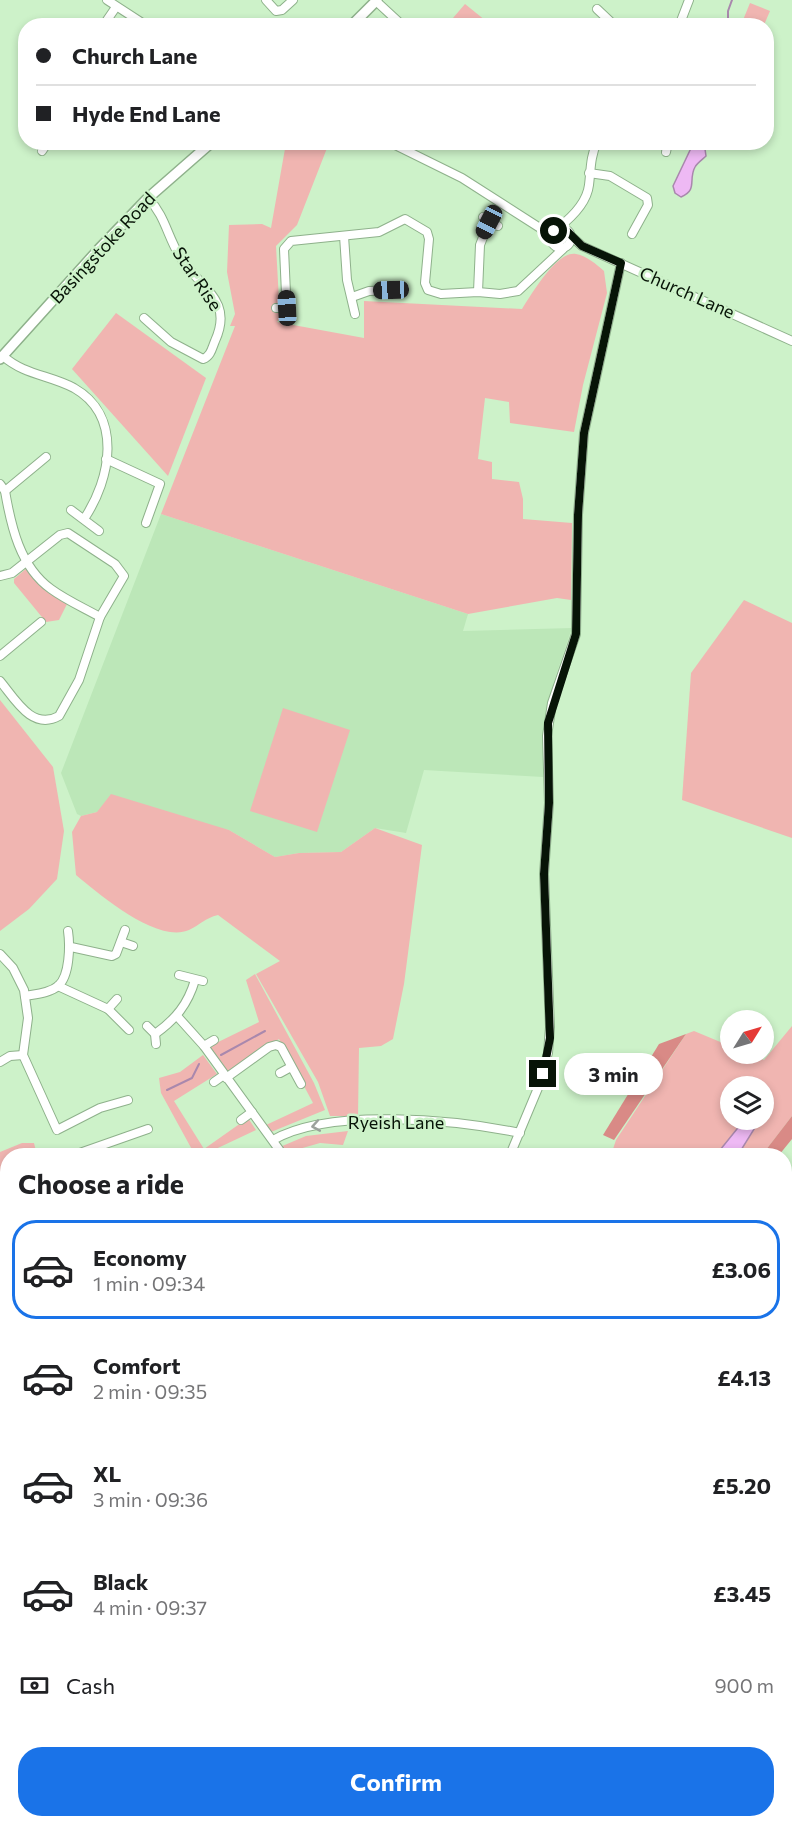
<!DOCTYPE html>
<meta charset="utf-8">
<style>
body{margin:0;font-family:Commissioner,sans-serif;background:#f6f6f6;color:#202124;height:100vh;display:flex;flex-direction:column;font-size:22px;white-space:nowrap}
*{box-sizing:border-box;margin:0}
p{font-size:20px;color:#757577}
.icon{flex:none;width:33px;height:33px;fill:none;stroke:currentColor;stroke-width:2;stroke-linecap:round;stroke-linejoin:round}
.map{position:relative;flex:1;overflow:hidden}
.details{position:absolute;left:0px;top:1148px;width:792px;height:680px;display:flex;flex-direction:column;background:#fff;border-radius:24px 24px 0 0;box-shadow:0 3px 9px #0003}
.details>*{flex:none}
.hud{position:absolute;left:18px;top:18px;width:756px;height:132px;border-radius:24px;box-shadow:0 3px 9px #0003;display:grid;align-content:center;height:132px;padding:0 18px;background:#fff}
.needle{width:39px;rotate:53deg}
.controls{position:absolute;left:720px;top:1010px;display:grid;gap:12px}
.controls a{display:grid;place-items:center;width:54px;height:54px;border-radius:50%;background:#fff;box-shadow:0 3px 9px #0003;font-size:30px}
.end{position:absolute;width:27px;height:27px;margin:-14px;border:8px solid #071407;background:#fff;box-shadow:0 0 0 3px #fff}
.from{border-radius:50%}
.bubble{position:absolute;height:42px;border-radius:21px;background:#fff;box-shadow:0 3px 9px #0003;font-size:20px;font-weight:700;line-height:42px;text-align:center}
.car{position:absolute;width:18px;height:36px;margin:-18px -9px;border-radius:8px;box-shadow:0 0 4px 2px #0007;background:linear-gradient(#222 24%,#8ab4d8 0 40%,#222 0 76%,#8ab4d8 0 86%,#222 0)}
.hud b{display:flex;align-items:center;gap:21px;height:57px;font-size:22px}
.hud b+b{border-top:2px solid #e0e0e0}
.hud i{width:15px;height:15px;background:#202124}
ul{padding:0;list-style:none}
li{display:flex;align-items:center;gap:18px;height:99px;margin:0 12px 9px;padding:0 6px;border:3px solid transparent;border-radius:24px}
li div{flex:1}
li b{display:block;font-size:22px}
li em{font-style:normal;font-weight:700}
li.selected{border-color:#1a73e8}
li>.icon{width:54px;height:54px;stroke-width:1.5}
h2{padding:0 18px;font-size:27px;line-height:72px}
.pay{display:flex;align-items:center;gap:15px;height:66px;padding:0 18px;font-size:22px}
.pay p{margin-inline-start:auto}
.primary-button{display:flex;gap:12px;margin-top:auto;padding:12px 18px}
.primary-button a{flex:1;height:69px;border-radius:24px;background:#1a73e8;color:#fff;font-size:24px;font-weight:700;line-height:69px;text-align:center}
.map>svg:first-child{display:block}
.built{fill:#bce7b8}
.green{fill:#f0b5b1;fill-rule:evenodd}
.forest{fill:#d98a86}
.water{fill:#eeb9f4;stroke:#a988ad;stroke-width:1.5}
.lines{fill:none;stroke-linecap:round;stroke-linejoin:round}
.stream{stroke:#a988ad;stroke-width:2}
.minor-casing{stroke:#8eb18b;stroke-width:10}
.tertiary-casing{stroke:#8eb18b;stroke-width:12}
.secondary-casing{stroke:#8eb18b;stroke-width:14}
.minor{stroke:#fff;stroke-width:8}
.tertiary{stroke:#fff;stroke-width:9}
.secondary{stroke:#fff;stroke-width:10}
.oneway{stroke:#9ca19c}
.route{stroke:#071407;stroke-width:8}
.labels{text-anchor:middle;stroke-width:5;stroke-linejoin:round;paint-order:stroke}
.street-label{font-size:18px;fill:#071407;stroke:#cdf2c9}
</style>
<div class="map">
<svg width="792" height="1826" viewBox="0 0 792 1826">
<rect width="100%" height="100%" fill="#cdf2c9"/>
<polygon class="built" points="161,514 468,614 463,631 572,628 554,681 543,730 543,777 424,770 406,833 375,828 341,852 299,853 275,857 229,830 97,812 81,816 77,814 61,773"/>
<g class="green">
<polygon points="750,3 770,11 764,25 741,25"/>
<polygon points="465,4 491,25 447,25"/>
<path d="M286 143H329L297 225 276 246 280 318 277 322 364 338V301L522 309C531 295 557 250 576 254 587 256 596 264 604 271L607 293 583 385 574 432 510 423 509 402 485 398 478 459 492 462V479L519 482 523 499V519L572 523 571 600 557 598 468 614 161 514 235 326H230L235 314 227 272 229 225 262 224 271 228Z"/>
<polygon points="116,313 206,378 168,476 72,369"/>
<polygon points="27,568 46,591 67,604 59,620 46,622 14,583 14,579"/>
<polygon points="744,600 792,623 792,838 682,800 691,673"/>
<polygon points="0,700 53,767 64,831 57,879 29,909 0,931"/>
<polygon points="283,708 350,730 317,832 250,811"/>
<path d="M111 794 229 830 275 857 299 853 341 852 375 828 422 845 404 984 393 1039 381 1046 359 1048 358 1116H330L318 1082 256 974 280 961 218 915C205 918 200 925 189 930 157 944 99 894 76 875L72 832 81 816 97 812Z"/>
<polygon points="255,974 314,1083 325,1110 271,1132 266,1125 313,1103 279,1039 228,1072 208,1047 259,1022 246,980"/>
<path d="M792 1026V1116L762 1155H624L613 1149 616 1140 686 1034 694 1031 730 1046V1053H748L764 1060ZM730 1086H764V1119H730Z"/>
<polygon points="203,1055 217,1074 174,1101 204,1149 248,1118 256,1130 203,1155 195,1155 161,1093 159,1078 180,1072"/>
<polygon points="348,1131 343,1145 320,1143 285,1153 280,1147 306,1136"/>
<polygon points="22,1143 34,1143 37,1155 8,1155 7,1172 0,1173 0,1152"/>
<polygon points="2,1506 7,1512 8,1565 0,1567 0,1507"/>
</g>
<g class="forest">
<polygon points="686,1034 614,1140 603,1135 659,1044"/>
<polygon points="792,1116 792,1139 779,1155 762,1155"/>
<polygon points="792,1476 792,1530 785,1534 785,1478"/>
<polygon points="520,1820 620,1820 622,1826 522,1826"/>
</g>
<g class="water">
<path d="M699 143 705 149 706 156C703 159 697 163 695 167 688 180 698 190 681 197L675 193 673 186 693 144Z"/>
<polygon points="745,1119 758,1119 756,1126 738,1155 716,1155"/>
</g>
<g class="lines">
<g class="stream">
<polyline points="728,26 728,11 732,0"/>
<polyline points="221,1055 265,1031"/>
<polyline points="167,1090 192,1078 199,1064"/>
<polyline points="0,1299 8,1313"/>
</g>
<defs>
<g id="minor">
<polyline points="107,0 147,26"/>
<polyline points="266,0 276,11 282,10 293,0"/>
<polyline points="376,1 403,26"/>
<polyline points="597,9 615,26"/>
<polyline points="103,26 116,7"/>
<polyline points="679,26 689,0"/>
<polyline points="389,142 462,178 540,228 551,242"/>
<polyline points="42,151 48,142"/>
<polyline points="666,152 668,142"/>
<polyline points="589,173 610,176 647,198 648,205 632,234"/>
<polyline points="483,217 498,226"/>
<circle cx="561" cy="238" r="10"/>
<path d="M558 228C571 218 587 202 589 185 591 169 590 158 597 142"/>
<polyline points="344,236 347,280 355,314"/>
<polyline points="571,236 582,246 792,341"/>
<polyline points="478,292 480,245 489,222"/>
<polyline points="352,297 369,291 391,290"/>
<polyline points="276,308 287,308"/>
<polyline points="287,316 284,249 291,241 379,232 405,219 427,232 429,239 425,283 428,290 441,294 478,292 500,294 518,291 563,249"/>
<path d="M144 318 171 342 203 359C211 356 212 348 215 341 235 298 197 287 179 255 167 235 165 216 148 198"/>
<path d="M3 356C24 375 50 375 74 388 123 416 111 479 84 519"/>
<polyline points="106,459 160,484 146,523"/>
<path d="M0 484 5 491C11 526 20 567 51 589 66 600 84 608 100 617"/>
<polyline points="5,491 46,457"/>
<polyline points="71,510 99,531"/>
<path d="M0 576 12 573 60 535 68 533 115 564 124 576 100 617 79 680 59 716C32 731 15 699 0 681"/>
<polyline points="0,656 41,622"/>
<polyline points="121,942 133,946"/>
<polyline points="71,947 112,956 116,954 125,930"/>
<polyline points="0,954 13,968 24,990 28,1018 23,1055 57,1130 100,1108 128,1100"/>
<polyline points="179,975 203,981"/>
<polyline points="58,986 108,1009 129,1030"/>
<path d="M25 996C36 994 50 993 58 986 70 976 70 945 68 931"/>
<polyline points="108,1009 117,999"/>
<polyline points="177,1016 204,1046 283,1155"/>
<polyline points="147,1026 155,1034 156,1044"/>
<path d="M155 1034C176 1019 188 1004 195 980"/>
<polyline points="204,1046 214,1040"/>
<polyline points="0,1062 10,1056 23,1055"/>
<polyline points="280,1073 291,1067"/>
<polyline points="226,1078 269,1047 276,1045 281,1047 301,1084"/>
<polyline points="214,1082 224,1075"/>
<polyline points="241,1120 252,1112"/>
<path d="M273 1140C330 1107 457 1120 520 1133"/>
<polyline points="74,1155 148,1129"/>
<polyline points="510,1155 538,1088 548,1053 550,1027 544,874 549,803 547,736 552,703 576,634 578,515 584,433 621,263"/>
<polyline points="0,1199 8,1198"/>
<polyline points="0,1309 8,1323"/>
<polyline points="786,1344 785,1330 789,1320"/>
<polyline points="784,1452 792,1451"/>
<polyline points="0,1494 8,1504"/>
<polyline points="8,1601 8,1622"/>
<polyline points="0,1675 8,1656"/>
</g>
<g id="tertiary">
<polyline points="351,26 377,0"/>
<polyline points="0,359 99,249 148,198 212,142"/>
</g>
<g id="secondary">
<polyline points="0,1720 8,1723"/>
<polyline points="784,1782 792,1777"/>
<polyline points="259,1820 276,1826"/>
<polyline points="694,1826 724,1820"/>
</g>
</defs>
<use href="#minor" class="minor-casing"/>
<use href="#tertiary" class="tertiary-casing"/>
<use href="#secondary" class="secondary-casing"/>
<use href="#minor" class="minor"/>
<use href="#tertiary" class="tertiary"/>
<use href="#secondary" class="secondary"/>
</g>
<defs><path id="oneway-chevron" d="M-2-3.5L2.5 0L-2 3.5" fill="none" stroke-width="1.6" stroke-linecap="round" stroke-linejoin="round" transform="scale(1.5)"/></defs>
<use class="oneway" href="#oneway-chevron" transform="translate(316 1126) rotate(170)"/>
<g class="lines">
<polyline class="route" points="543,1074 550,1038 544,874 549,803 548,723 576,634 578,515 584,433 621,263 582,246 564,228 554,231"/>
</g>
<g class="labels">
<g class="street-label">
<text transform="translate(103 248) rotate(-47)" y="6">Basingstoke Road</text>
<text transform="translate(197 279) rotate(56)" y="6">Star Rise</text>
<text transform="translate(687 293) rotate(24)" y="6">Church Lane</text>
<text x="396" y="1129">Ryeish Lane</text>
</g>
</g>
</svg>
<div class="controls">
<a><svg class="needle" viewBox="-14 -14 28 28"><path d="M0-13l5 13h-10z" fill="#e53935"/><path d="M0 13l5-13h-10z" fill="#757577"/></svg></a>
<a><svg class="icon" aria-label="layers" viewBox="0 0 24 24"><path d="M12 4l9 5-9 5-9-5zM3 14l9 5 9-5"/></svg></a>
</div>
<i class="end from" style="left:554px;top:231px"></i>
<i class="end" style="left:543px;top:1074px"></i>
<div class="bubble" style="left:564px;top:1053px;width:99px">3 min</div>
<i class="car" style="left:489px;top:222px;rotate:207deg"></i>
<i class="car" style="left:391px;top:290px;rotate:268deg"></i>
<i class="car" style="left:287px;top:308px;rotate:357deg"></i>
<div class="hud">
<b><i class="from"></i>Church Lane</b>
<b><i></i>Hyde End Lane</b>
</div>
<section class="details">
<h2>Choose a ride</h2>
<ul>
<li class="selected"><svg class="icon" aria-label="car" viewBox="0 0 24 24"><path d="M5 17H2v-5l4-1 3-4h7l3 4 3 1v5h-3M9 17h6M6 11h13"/><circle cx="7" cy="17" r="2"/><circle cx="17" cy="17" r="2"/></svg><div><b>Economy</b><p>1 min · 09:34</p></div><em>£3.06</em></li>
<li><svg class="icon" aria-label="car" viewBox="0 0 24 24"><path d="M5 17H2v-5l4-1 3-4h7l3 4 3 1v5h-3M9 17h6M6 11h13"/><circle cx="7" cy="17" r="2"/><circle cx="17" cy="17" r="2"/></svg><div><b>Comfort</b><p>2 min · 09:35</p></div><em>£4.13</em></li>
<li><svg class="icon" aria-label="car" viewBox="0 0 24 24"><path d="M5 17H2v-5l4-1 3-4h7l3 4 3 1v5h-3M9 17h6M6 11h13"/><circle cx="7" cy="17" r="2"/><circle cx="17" cy="17" r="2"/></svg><div><b>XL</b><p>3 min · 09:36</p></div><em>£5.20</em></li>
<li><svg class="icon" aria-label="car" viewBox="0 0 24 24"><path d="M5 17H2v-5l4-1 3-4h7l3 4 3 1v5h-3M9 17h6M6 11h13"/><circle cx="7" cy="17" r="2"/><circle cx="17" cy="17" r="2"/></svg><div><b>Black</b><p>4 min · 09:37</p></div><em>£3.45</em></li>
</ul>
<div class="pay"><svg class="icon" aria-label="cash" viewBox="0 0 24 24"><path d="M3 7h18v10H3z"/><circle cx="12" cy="12" r="2"/></svg>Cash<p>900 m</p></div>
<div class="primary-button"><a>Confirm</a></div>
</section>
</div>
